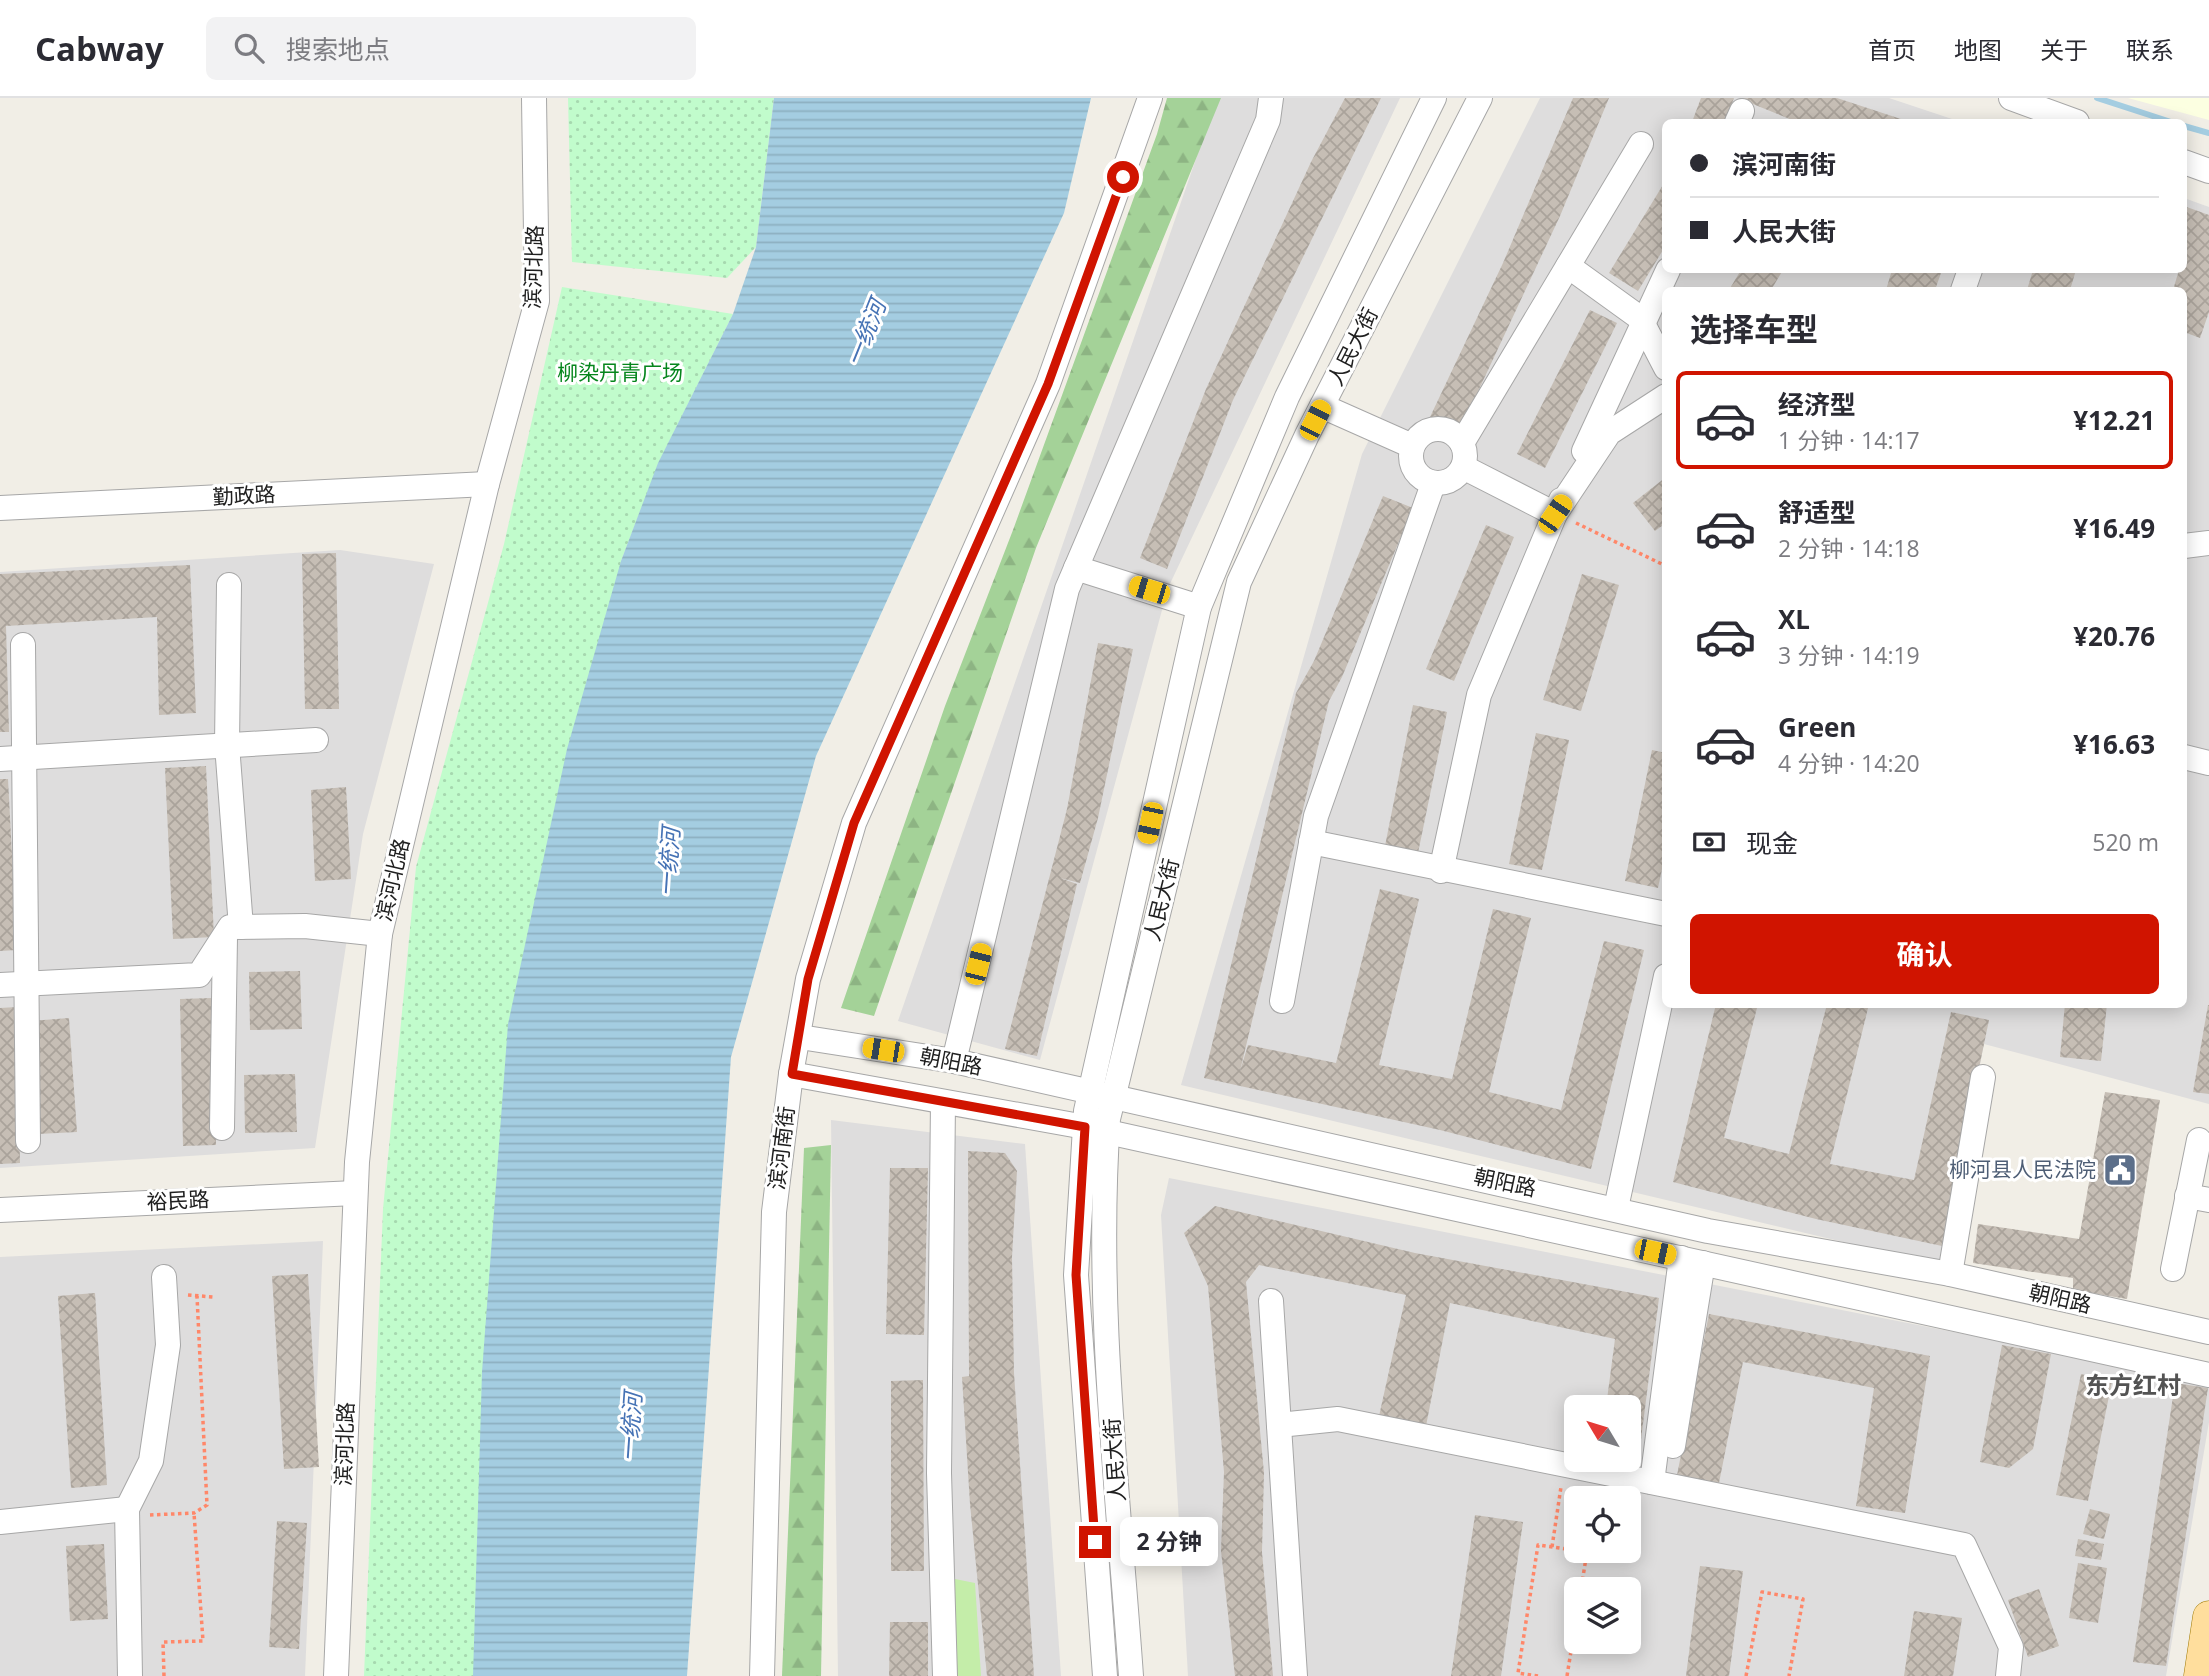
<!DOCTYPE html>
<html lang="zh">
<meta charset="utf-8">
<style>
body{margin:0;font-family:"Open Sans","Noto Sans SC",sans-serif;background:#f2f2f3;color:#2b2b33;height:100vh;display:flex;flex-direction:column;font-size:26px;white-space:nowrap}
*{box-sizing:border-box;margin:0}
p{font-size:23px;color:#7c7c81}
.icon{flex:none;width:38px;height:38px;fill:none;stroke:currentColor;stroke-width:2;stroke-linecap:round;stroke-linejoin:round}
.map{position:relative;flex:1;overflow:hidden}
.side{position:absolute;left:1662px;top:189px;width:525px;height:721px;display:flex;flex-direction:column;background:#fff;border-radius:10px;box-shadow:0 4px 18px #0003}
.side>*{flex:none}
.banner{position:absolute;left:1662px;top:21px;width:525px;height:154px;border-radius:10px;box-shadow:0 4px 18px #0003;display:grid;align-content:center;height:154px;padding:0 28px;background:#fff}
.needle{width:46px;rotate:308deg}
.buttons{position:absolute;left:1564px;top:1297px;display:grid;gap:14px}
.buttons a{display:grid;place-items:center;width:77px;height:77px;border-radius:10px;background:#fff;box-shadow:0 4px 18px #0003;font-size:35px}
.end{position:absolute;width:32px;height:32px;margin:-16px;border:9px solid #d01400;background:#fff;box-shadow:0 0 0 4px #fff}
.from{border-radius:50%}
.bubble{position:absolute;height:49px;border-radius:10px;background:#fff;box-shadow:0 4px 18px #0003;font-size:23px;font-weight:700;line-height:49px;text-align:center}
.car{position:absolute;width:21px;height:42px;margin:-21px -10px;border-radius:9px;box-shadow:0 0 5px 2px #0007;background:linear-gradient(#f5c518 24%,#345 0 40%,#f5c518 0 76%,#345 0 86%,#f5c518 0)}
.banner b{display:flex;align-items:center;gap:24px;height:66px;font-size:26px}
.banner b+b{border-top:2px solid #e1e1e2}
.banner i{width:18px;height:18px;background:#2b2b33}
ul{padding:0;list-style:none}
li{display:flex;align-items:center;gap:21px;height:98px;margin:0 14px 10px;padding:0 14px;border:4px solid transparent;border-radius:10px}
li div{flex:1}
li b{display:block;font-size:26px}
li em{font-style:normal;font-weight:700}
li.active{border-color:#d01400}
li>.icon{width:63px;height:63px;stroke-width:1.5}
h2{padding:0 28px;font-size:32px;line-height:84px}
.pay{display:flex;align-items:center;gap:18px;height:77px;padding:0 28px;font-size:26px}
.pay p{margin-inline-start:auto}
.cta{display:flex;gap:14px;margin-top:auto;padding:14px 28px}
.cta a{flex:1;height:80px;border-radius:10px;background:#d01400;color:#fff;font-size:28px;font-weight:700;line-height:80px;text-align:center}
header{display:flex;align-items:center;gap:42px;box-sizing:border-box;height:98px;padding:0 35px;background:#fff;border-bottom:2px solid #e1e1e2}
header strong{font-size:33px}
nav{display:flex;gap:38px;margin-inline-start:auto;font-size:24px}
.search{width:490px;height:63px;background:#f2f2f3;display:flex;align-items:center;gap:18px;box-sizing:border-box;padding:0 24px;border-radius:10px;color:#7c7c81;font-size:26px}
.map>svg:first-child{display:block}
.residential{fill:#dedddd;fill-rule:evenodd}
.education{fill:#fcffe1}
.grass{fill:#c4eda9}
.forest{fill:url(#forest-firs)}
.park{fill:url(#park-dots)}
.water{fill:url(#water-rules)}
.lines{fill:none;stroke-linecap:round;stroke-linejoin:round}
.stream{stroke:#a4cde1;stroke-width:6}
.building{fill:url(#building-cross-hatch)}
.minor-casing{stroke:#a7a7a7;stroke-width:26}
.major-casing{stroke:#9c7700;stroke-width:33}
.path{stroke:#ff8769;stroke-width:3.5;stroke-dasharray:3.5 3.5;stroke-linecap:butt}
.minor{stroke:#fff;stroke-width:24}
.major{stroke:#ffde9d;stroke-width:32}
.route{stroke:#d01400;stroke-width:9}
.labels{text-anchor:middle;stroke-width:6;stroke-linejoin:round;paint-order:stroke}
.street-label{font-size:21px;fill:#202020;stroke:#fff}
.park-label{font-size:21px;fill:#06861d;stroke:#fff}
.service-label{font-size:21px;fill:#4e5e75;stroke:#fff;text-anchor:end}
.water-label{font-size:23px;font-style:italic;fill:#4673b5;stroke:#fff}
.quarter-label{font-size:24px;font-weight:bold;fill:#535353;stroke:#fff}
</style>
<header>
<strong>Cabway</strong>
<div class="search"><svg class="icon" aria-label="search" viewBox="0 0 24 24"><circle cx="10" cy="10" r="6"/><path d="M15 15l6 6"/></svg>搜索地点</div>
<nav><a>首页</a><a>地图</a><a>关于</a><a>联系</a></nav>
</header>
<div class="map">
<svg width="2209" height="1578" viewBox="0 0 2209 1578">
<defs>
<pattern id="forest-firs" width="22" height="20" patternUnits="userSpaceOnUse" patternTransform="scale(1.75)"><rect width="22" height="20" fill="#a4d298"/><path d="M5 1l3.5 6h-7zM16 11l3.5 6h-7z" fill="#8db483"/></pattern>
<pattern id="park-dots" width="8" height="8" patternUnits="userSpaceOnUse" patternTransform="scale(1.75)"><rect width="8" height="8" fill="#c1fccc"/><path d="M2 2h.1M6 6h.1" fill="none" stroke="#a6d8af" stroke-width="1.8" stroke-linecap="round"/></pattern>
<pattern id="water-rules" width="6" height="5" patternUnits="userSpaceOnUse" patternTransform="scale(1.75)"><rect width="6" height="5" fill="#a4cde1"/><path d="M0 2.5h6" fill="none" stroke="#8db0c1"/></pattern>
<pattern id="building-cross-hatch" width="8" height="8" patternUnits="userSpaceOnUse" patternTransform="scale(1.75)"><rect width="8" height="8" fill="#c6beb5"/><path d="M0 0l8 8M0 8l8-8" fill="none" stroke="#aaa39b"/></pattern>
</defs>
<rect width="100%" height="100%" fill="#f1eee6"/>
<g class="residential">
<polygon points="1217,0 1400,0 1168,490 1040,962 898,923"/>
<path d="M1540 0H1889L1961 24H1666V172H2184V100L2209 109V1006L1984 946 1940 1167 1181 987 1362 356ZM1666 192H2184V906H1666Z"/>
<polygon points="340,452 434,466 363,736 315,1050 0,1070 0,474"/>
<polygon points="831,1022 1025,1046 1061,1578 838,1578"/>
<path d="M1169 1080 2209 1284V1324L2166 1578H1188L1161 1117ZM1577 1309H1629V1362H1577ZM1577 1400H1629V1452H1577ZM1577 1491H1629V1544H1577Z"/>
<polygon points="323,1143 305,1578 0,1578 0,1159"/>
</g>
<polygon class="education" points="2128,0 2209,0 2209,22"/>
<polygon class="grass" points="950,1480 975,1485 981,1578 952,1578"/>
<g class="forest">
<polygon points="1167,0 1221,0 1036,450 874,918 841,910 945,608 1013,432 1157,36"/>
<polygon points="831,1047 821,1578 782,1578 804,1050"/>
</g>
<g class="park">
<polygon points="568,0 774,0 756,149 727,180 572,164"/>
<polygon points="562,189 733,216 660,362 621,463 479,1578 364,1578 383,1111 416,769 504,446"/>
</g>
<polygon class="water" points="774,0 1091,0 1064,115 816,658 731,959 687,1578 473,1578 482,1274 508,926 567,651 621,463 658,365 733,216 756,149"/>
<g class="lines">
<g class="stream">
<polyline points="2097,0 2171,24"/>
<polyline points="2184,28 2209,35"/>
</g>
</g>
<g class="building">
<polygon points="1345,0 1381,0 1233,302 1167,471 1140,460 1206,291 1311,64"/>
<polygon points="1573,0 1609,0 1560,118 1460,332 1430,319 1503,165"/>
<polygon points="1701,0 1734,0 1725,24 1692,24"/>
<polygon points="1738,0 1837,0 1910,24 1797,24"/>
<polygon points="1666,82 1666,147 1638,193 1609,175"/>
<polygon points="2184,108 2209,117 2209,214 2200,240 2184,234 2184,192 2173,192 2179,172 2184,172"/>
<polygon points="1741,172 1783,172 1771,192 1729,192"/>
<polygon points="1892,172 1942,172 1935,192 1886,192"/>
<polygon points="2033,172 2076,172 2070,192 2027,192"/>
<polygon points="1590,212 1617,225 1545,370 1517,356"/>
<polygon points="1666,379 1666,425 1655,433 1633,405"/>
<polygon points="1383,398 1413,410 1342,579 1329,603 1240,973 1248,947 1336,965 1380,791 1419,801 1379,967 1452,981 1493,811 1531,820 1489,994 1561,1012 1604,843 1644,852 1591,1071 1440,1032 1204,980 1296,595 1314,563"/>
<polygon points="1486,427 1514,439 1454,583 1426,571"/>
<polygon points="336,455 339,611 305,611 302,456"/>
<polygon points="190,467 196,615 159,617 157,519 6,528 9,634 0,634 0,476"/>
<polygon points="1582,476 1619,487 1581,613 1543,602"/>
<polygon points="1098,545 1133,551 1098,720 1080,785 1060,780 1077,786 1037,958 1005,951 1067,711"/>
<polygon points="1413,607 1447,614 1418,755 1385,748"/>
<polygon points="1536,635 1569,642 1542,772 1509,766"/>
<polygon points="1652,652 1666,655 1666,752 1658,790 1625,783"/>
<polygon points="206,668 214,839 173,841 165,670"/>
<polygon points="0,681 8,681 17,852 0,853"/>
<polygon points="346,689 351,781 315,783 311,692"/>
<polygon points="300,873 302,931 250,932 249,874"/>
<polygon points="212,900 216,1047 183,1048 180,901"/>
<polygon points="1716,906 1758,906 1724,1040 1789,1056 1827,906 1869,906 1830,1066 1914,1082 1951,914 1989,922 1942,1148 1816,1121 1673,1084"/>
<polygon points="2065,906 2107,906 2101,963 2060,959"/>
<polygon points="2208,907 2209,907 2209,996 2193,994"/>
<polygon points="17,909 20,1065 0,1066 0,910"/>
<polygon points="69,920 77,1034 38,1036 31,923"/>
<polygon points="295,976 297,1034 245,1035 244,977"/>
<polygon points="2105,994 2160,1002 2127,1201 2073,1192 2073,1180 1973,1165 1978,1126 2079,1141"/>
<polygon points="968,1053 1005,1055 1017,1073 1012,1159 1014,1275 1034,1578 987,1578 970,1406 962,1279 969,1278"/>
<polygon points="890,1070 928,1070 924,1237 886,1236"/>
<polygon points="1215,1108 1415,1155 1659,1200 1638,1365 1624,1363 1629,1362 1629,1309 1606,1309 1615,1241 1450,1205 1426,1328 1379,1318 1406,1197 1259,1167 1246,1184 1264,1375 1262,1454 1273,1578 1235,1578 1221,1453 1224,1374 1208,1188 1184,1135"/>
<polygon points="308,1176 319,1369 284,1371 272,1178"/>
<polygon points="95,1195 107,1387 71,1390 58,1198"/>
<polygon points="1709,1216 1930,1258 1905,1415 1856,1408 1874,1290 1743,1264 1719,1385 1677,1377"/>
<polygon points="2002,1247 2051,1256 2033,1351 2009,1370 1980,1364"/>
<polygon points="2081,1276 2112,1283 2088,1403 2056,1397"/>
<polygon points="923,1282 924,1473 891,1473 891,1283"/>
<polygon points="2175,1285 2208,1290 2166,1568 2133,1564"/>
<polygon points="2090,1411 2110,1416 2104,1441 2083,1436"/>
<polygon points="1475,1417 1523,1424 1501,1578 1451,1578"/>
<polygon points="277,1423 307,1425 299,1551 269,1549"/>
<polygon points="2078,1441 2104,1446 2101,1462 2075,1458"/>
<polygon points="104,1446 108,1521 70,1523 66,1448"/>
<polygon points="2078,1465 2107,1470 2098,1525 2069,1520"/>
<polygon points="1700,1468 1743,1473 1729,1578 1686,1578"/>
<polygon points="2039,1491 2059,1548 2028,1559 2008,1502"/>
<polygon points="1914,1513 1962,1520 1953,1578 1904,1578"/>
<polygon points="890,1524 928,1524 928,1578 889,1578"/>
</g>
<g class="lines">
<defs>
<g id="minor">
<polyline points="2011,0 2077,24"/>
<polyline points="1737,24 1742,13"/>
<polyline points="2184,64 2209,73"/>
<polyline points="1568,168 1640,220 1666,270"/>
<polyline points="1963,192 1970,172"/>
<polyline points="1322,308 1412,348"/>
<circle cx="1438" cy="358" r="27"/>
<polyline points="1462,345 1641,46"/>
<polyline points="1584,353 1668,172"/>
<polyline points="1463,369 1555,416 1561,402"/>
<polyline points="0,410 487,386"/>
<polyline points="2184,448 2209,445"/>
<polyline points="1076,470 1199,509"/>
<polyline points="229,487 227,647 241,829"/>
<polyline points="23,547 28,1043"/>
<polyline points="2184,659 2209,665"/>
<polyline points="0,661 316,642"/>
<polyline points="1311,744 1666,816"/>
<polyline points="1441,773 1479,597 1555,416 1609,335 1666,298"/>
<polyline points="0,887 199,877 230,829 305,828 380,836"/>
<polyline points="1282,903 1316,718 1433,386"/>
<polyline points="800,939 954,963 1708,1133 1950,1176 2209,1234"/>
<polyline points="954,963 1067,491 1268,22 1271,0"/>
<polyline points="791,976 1085,1029 2209,1277"/>
<polyline points="943,1004 939,1375 945,1578"/>
<polyline points="222,1030 225,839"/>
<polyline points="2187,1098 2209,1102"/>
<polyline points="1616,1110 1666,878"/>
<polyline points="0,1112 355,1095"/>
<polyline points="2173,1171 2199,1042"/>
<polyline points="1950,1176 1983,979"/>
<polyline points="1271,1203 1295,1578"/>
<polyline points="1279,1327 1338,1321 1964,1447 2011,1549 2008,1578"/>
<polyline points="1673,1348 1703,1165"/>
<polyline points="1652,1384 1681,1160"/>
<polyline points="0,1424 127,1411"/>
<polyline points="130,1578 127,1411 151,1363 168,1247 164,1179"/>
<polyline points="336,1578 357,1064 380,836 487,386 537,203 534,0"/>
<polyline points="762,1578 774,1114 791,976 808,881 854,725 1048,286 1150,0"/>
<polyline points="1105,1578 1076,1177 1086,1013 1199,509 1287,299 1434,0"/>
<path d="M1131 1578C1118 1393 1095 1206 1108 1021L1239 484 1307 337 1480 0"/>
</g>
<polyline id="major" points="2200,1578 2209,1519"/>
</defs>
<use href="#minor" class="minor-casing"/>
<use href="#major" class="major-casing"/>
<g class="path">
<polyline points="1576,425 1666,468"/>
<polyline points="188,1197 213,1199"/>
<polyline points="150,1417 194,1415 207,1407 197,1198"/>
<polyline points="1552,1449 1561,1389"/>
<polyline points="164,1578 163,1544 203,1543 194,1415"/>
<polyline points="1538,1578 1518,1575 1538,1447 1587,1454 1581,1491"/>
<polyline points="1567,1578 1577,1516"/>
<polyline points="1746,1578 1762,1494 1803,1501 1789,1578"/>
</g>
<use href="#minor" class="minor"/>
<use href="#major" class="major"/>
</g>
<g class="lines">
<polyline class="route" points="1095,1444 1076,1177 1085,1029 792,976 808,881 854,725 1048,286 1123,79"/>
</g>
<defs>
<symbol id="civic-square" viewBox="-11 -11 22 22"><rect x="-9" y="-9" width="18" height="18" rx="4" fill="#5c6f8a" stroke="#fff"/><path d="M-.6-6.5H3V-4.5H.6V-3L4-1V1h2V6H-6V1h2V-1L-.6-3ZM-1.2 2.5V6h2.4V2.5Z" fill="#fff"/></symbol>
</defs>
<g fill-rule="evenodd">
<use href="#civic-square" x="2101" y="1053" width="38" height="38"/>
</g>
<g class="labels">
<g class="street-label">
<text transform="translate(534 169) rotate(-88)" y="7">滨河北路</text>
<text transform="translate(1353 249) rotate(-63)" y="7">人民大街</text>
<text transform="translate(244 398) rotate(-3)" y="7">勤政路</text>
<text transform="translate(393 782) rotate(-77)" y="7">滨河北路</text>
<text transform="translate(1162 802) rotate(-76)" y="7">人民大街</text>
<text transform="translate(951 964) rotate(11)" y="7">朝阳路</text>
<text transform="translate(782 1050) rotate(-83)" y="7">滨河南街</text>
<text transform="translate(1505 1085) rotate(12)" y="7">朝阳路</text>
<text transform="translate(178 1103) rotate(-3)" y="7">裕民路</text>
<text transform="translate(2060 1201) rotate(13)" y="7">朝阳路</text>
<text transform="translate(345 1346) rotate(-88)" y="7">滨河北路</text>
<text transform="translate(1115 1362) rotate(-94)" y="7">人民大街</text>
</g>
<g class="park-label">
<text x="620" y="282">柳染丹青广场</text>
</g>
<g class="service-label">
<text x="2096" y="1079">柳河县人民法院</text>
</g>
<g class="water-label">
<text transform="translate(866 235) rotate(-68)" y="8">一统河</text>
<text transform="translate(669 764) rotate(-86)" y="8">一统河</text>
<text transform="translate(631 1329) rotate(-86)" y="8">一统河</text>
</g>
<g class="quarter-label">
<text x="2133" y="1296">东方红村</text>
</g>
</g>
</svg>
<div class="buttons">
<a><svg class="needle" viewBox="-14 -14 28 28"><path d="M0-13l5 13h-10z" fill="#e53935"/><path d="M0 13l5-13h-10z" fill="#7c7c81"/></svg></a>
<a><svg class="icon" aria-label="locate" viewBox="0 0 24 24"><circle cx="12" cy="12" r="6"/><path d="M12 2v4M12 18v4M2 12h4M18 12h4"/></svg></a>
<a><svg class="icon" aria-label="layers" viewBox="0 0 24 24"><path d="M12 4l9 5-9 5-9-5zM3 14l9 5 9-5"/></svg></a>
</div>
<i class="end from" style="left:1123px;top:79px"></i>
<i class="end" style="left:1095px;top:1444px"></i>
<div class="bubble" style="left:1120px;top:1419px;width:98px">2 分钟</div>
<i class="car" style="left:1315px;top:322px;rotate:27deg"></i>
<i class="car" style="left:1555px;top:416px;rotate:34deg"></i>
<i class="car" style="left:1149px;top:492px;rotate:287deg"></i>
<i class="car" style="left:1150px;top:725px;rotate:192deg"></i>
<i class="car" style="left:978px;top:866px;rotate:14deg"></i>
<i class="car" style="left:883px;top:952px;rotate:279deg"></i>
<i class="car" style="left:1655px;top:1154px;rotate:102deg"></i>
<div class="banner">
<b><i class="from"></i>滨河南街</b>
<b><i></i>人民大街</b>
</div>
<section class="side">
<h2>选择车型</h2>
<ul>
<li class="active"><svg class="icon" aria-label="car" viewBox="0 0 24 24"><path d="M5 17H2v-5l4-1 3-4h7l3 4 3 1v5h-3M9 17h6M6 11h13"/><circle cx="7" cy="17" r="2"/><circle cx="17" cy="17" r="2"/></svg><div><b>经济型</b><p>1 分钟 · 14:17</p></div><em>¥12.21</em></li>
<li><svg class="icon" aria-label="car" viewBox="0 0 24 24"><path d="M5 17H2v-5l4-1 3-4h7l3 4 3 1v5h-3M9 17h6M6 11h13"/><circle cx="7" cy="17" r="2"/><circle cx="17" cy="17" r="2"/></svg><div><b>舒适型</b><p>2 分钟 · 14:18</p></div><em>¥16.49</em></li>
<li><svg class="icon" aria-label="car" viewBox="0 0 24 24"><path d="M5 17H2v-5l4-1 3-4h7l3 4 3 1v5h-3M9 17h6M6 11h13"/><circle cx="7" cy="17" r="2"/><circle cx="17" cy="17" r="2"/></svg><div><b>XL</b><p>3 分钟 · 14:19</p></div><em>¥20.76</em></li>
<li><svg class="icon" aria-label="car" viewBox="0 0 24 24"><path d="M5 17H2v-5l4-1 3-4h7l3 4 3 1v5h-3M9 17h6M6 11h13"/><circle cx="7" cy="17" r="2"/><circle cx="17" cy="17" r="2"/></svg><div><b>Green</b><p>4 分钟 · 14:20</p></div><em>¥16.63</em></li>
</ul>
<div class="pay"><svg class="icon" aria-label="cash" viewBox="0 0 24 24"><path d="M3 7h18v10H3z"/><circle cx="12" cy="12" r="2"/></svg>现金<p>520 m</p></div>
<div class="cta"><a>确认</a></div>
</section>
</div>
